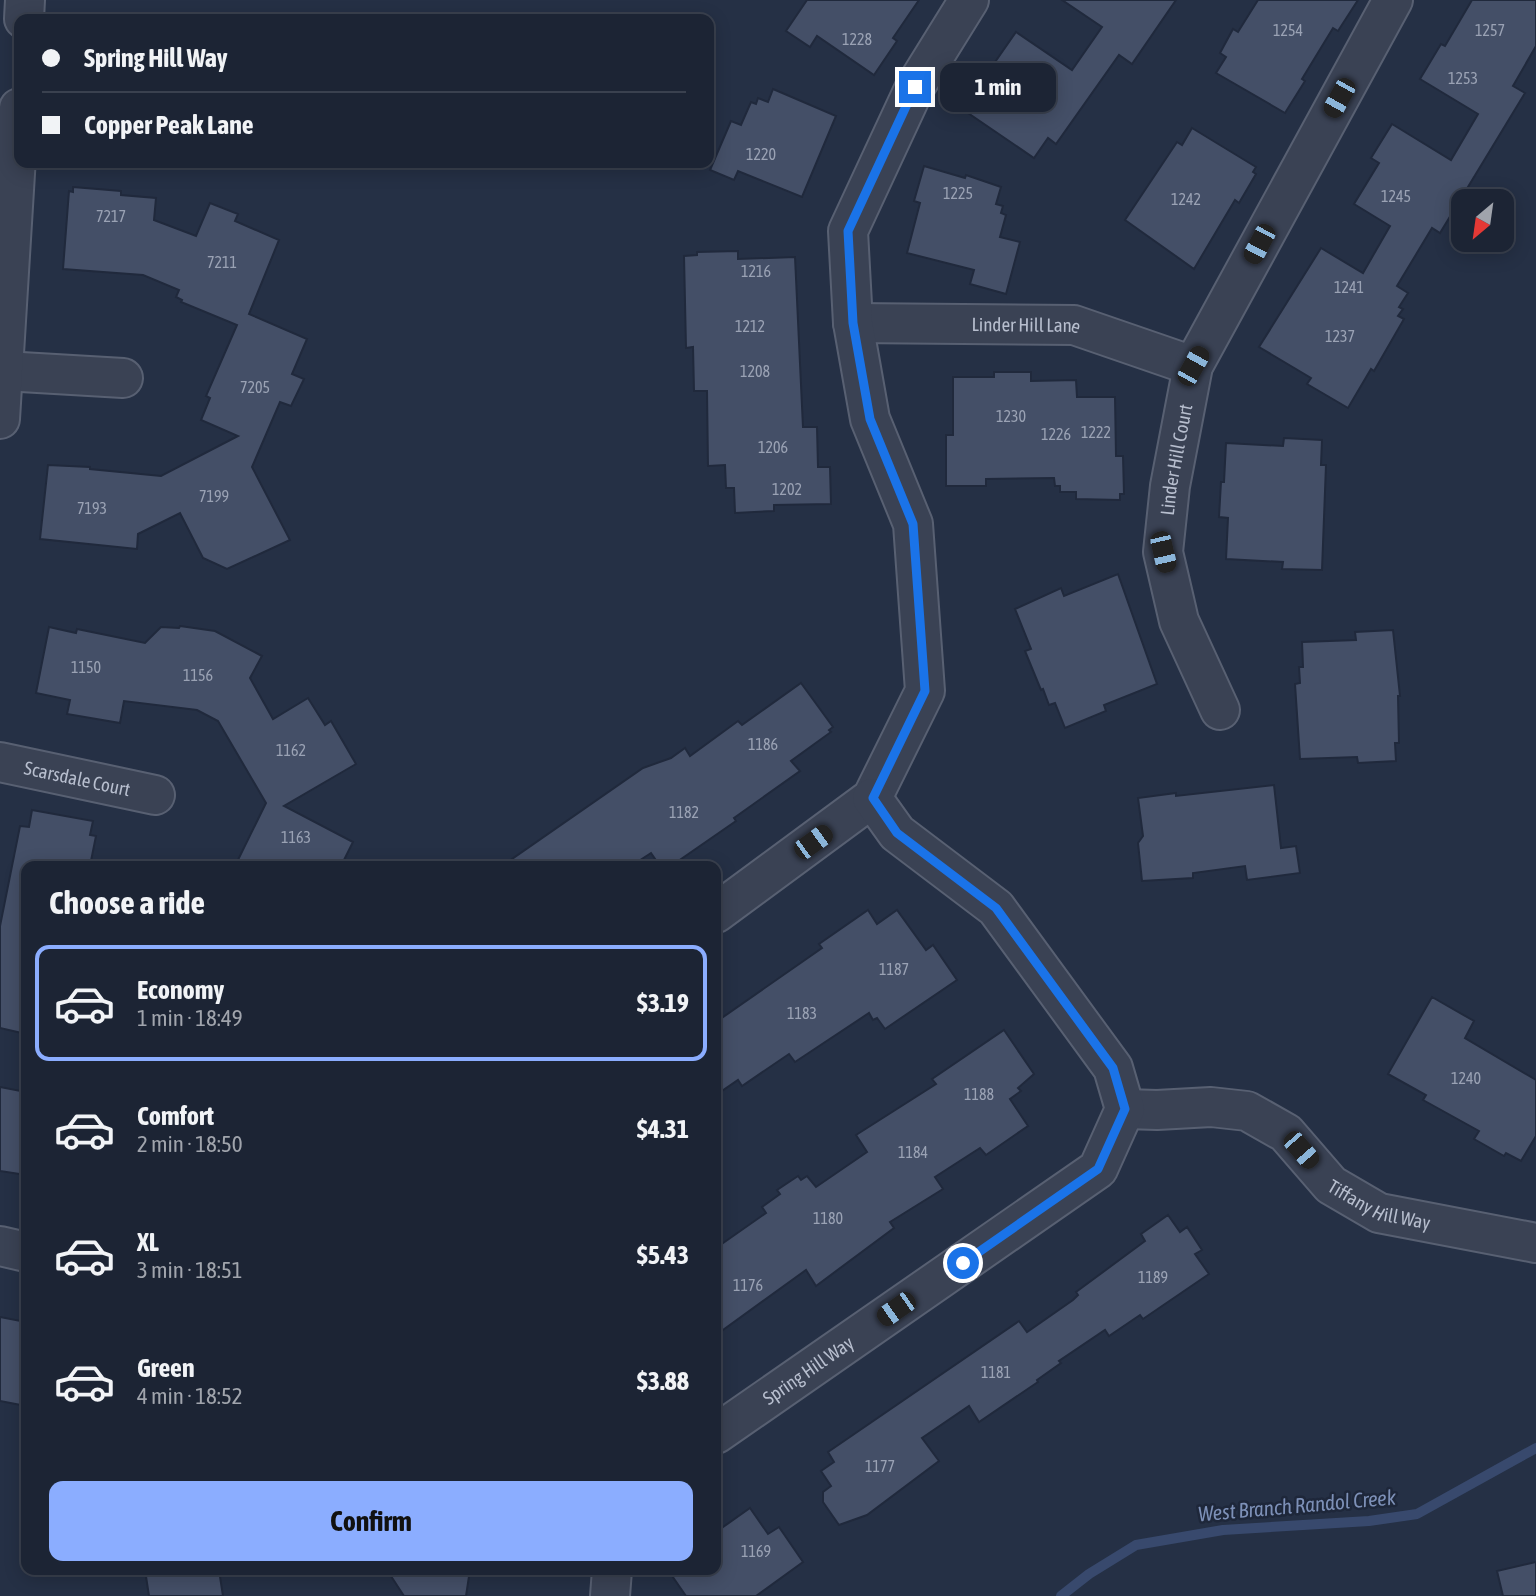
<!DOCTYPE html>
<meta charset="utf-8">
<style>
body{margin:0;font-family:"Asap Condensed",sans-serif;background:#293040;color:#f1f3f6;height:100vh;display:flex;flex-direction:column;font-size:26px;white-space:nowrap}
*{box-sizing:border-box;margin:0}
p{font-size:23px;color:#a0a4ac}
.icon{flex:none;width:38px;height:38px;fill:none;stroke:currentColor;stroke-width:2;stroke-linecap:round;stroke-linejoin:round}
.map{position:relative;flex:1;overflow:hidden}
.sheet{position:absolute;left:21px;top:861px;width:700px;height:714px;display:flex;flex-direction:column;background:#1c2434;border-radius:14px;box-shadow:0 4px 18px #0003,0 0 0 2px #3a414f}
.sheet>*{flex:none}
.banner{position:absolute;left:14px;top:14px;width:700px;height:154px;border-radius:14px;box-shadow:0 4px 18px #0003,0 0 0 2px #3a414f;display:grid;align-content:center;height:154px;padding:0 28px;background:#1c2434}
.needle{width:46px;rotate:209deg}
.tools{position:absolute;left:1451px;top:189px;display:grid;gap:14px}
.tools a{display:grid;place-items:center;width:63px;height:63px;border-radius:14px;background:#1c2434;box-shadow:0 4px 18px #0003,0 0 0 2px #3a414f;font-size:35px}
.end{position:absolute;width:32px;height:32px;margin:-16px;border:9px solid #1a73e8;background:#fff;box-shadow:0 0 0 4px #fff}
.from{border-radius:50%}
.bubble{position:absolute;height:49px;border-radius:14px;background:#1c2434;box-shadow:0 4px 18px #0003,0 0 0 2px #3a414f;font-size:23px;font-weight:700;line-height:49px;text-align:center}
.car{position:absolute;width:21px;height:42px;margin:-21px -10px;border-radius:9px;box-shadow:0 0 5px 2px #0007;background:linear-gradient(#222 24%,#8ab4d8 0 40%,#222 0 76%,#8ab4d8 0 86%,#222 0)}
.banner b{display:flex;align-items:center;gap:24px;height:66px;font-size:26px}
.banner b+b{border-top:2px solid #3a414f}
.banner i{width:18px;height:18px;background:#f1f3f6}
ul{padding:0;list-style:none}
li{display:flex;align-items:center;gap:21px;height:116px;margin:0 14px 10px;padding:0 14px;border:4px solid transparent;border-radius:14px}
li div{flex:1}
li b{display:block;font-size:26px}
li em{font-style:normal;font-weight:700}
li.active{border-color:#8badff}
li>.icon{width:63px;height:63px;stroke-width:1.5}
h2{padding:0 28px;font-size:32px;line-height:84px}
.primary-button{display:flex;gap:14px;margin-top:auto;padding:14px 28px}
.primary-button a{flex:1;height:80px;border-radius:14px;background:#8badff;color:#111;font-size:28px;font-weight:700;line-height:80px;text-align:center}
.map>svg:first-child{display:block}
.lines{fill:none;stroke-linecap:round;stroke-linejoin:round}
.stream{stroke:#38496d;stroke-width:10}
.building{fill:#444f67;stroke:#20293c;stroke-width:2}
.street-casing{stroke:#586072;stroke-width:42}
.street{stroke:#3a4254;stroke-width:38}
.route{stroke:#1a73e8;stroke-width:9}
.labels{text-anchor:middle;stroke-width:5;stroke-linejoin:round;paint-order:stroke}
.number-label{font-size:16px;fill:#9aa2b4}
.street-label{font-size:19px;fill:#b7bece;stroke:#1e273a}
.water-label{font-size:21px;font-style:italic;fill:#7d90b7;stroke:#1e273a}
</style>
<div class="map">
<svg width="1536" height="1596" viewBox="0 0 1536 1596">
<rect width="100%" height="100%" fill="#253045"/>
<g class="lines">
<polyline class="stream" points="1061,1596 1089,1574 1136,1545 1223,1530 1369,1521 1417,1514 1536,1448"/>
</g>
<g class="building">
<polygon points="807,0 919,0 893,38 897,41 874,75 817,36 810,47 786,31"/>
<polygon points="1062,0 1176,0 1132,64 1119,55 1056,144 1048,138 1034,158 968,113 999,69 993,65 1016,32 1072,70 1102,27"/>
<polygon points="1258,0 1358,0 1338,31 1333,28 1302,79 1305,81 1285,113 1216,73 1226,57 1220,53 1233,29 1238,32"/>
<polygon points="1472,0 1536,0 1536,46 1513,86 1525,93 1440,233 1432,228 1397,286 1408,293 1399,307 1403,309 1398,316 1404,319 1374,371 1371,369 1348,408 1307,384 1311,378 1259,347 1321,248 1363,273 1390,226 1354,204 1379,163 1371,158 1392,124 1451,160 1478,114 1420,79 1441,44 1445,46"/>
<polygon points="773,89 836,116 802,197 738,171 734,180 710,170 731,121 741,125 751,102 756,104 758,98 768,102"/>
<polygon points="1192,128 1256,167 1253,172 1256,174 1239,203 1235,200 1194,269 1125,220 1177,142 1182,145"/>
<polygon points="924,166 965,178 966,175 1001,187 996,204 1003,206 1001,213 1006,215 1000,237 1020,242 1006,294 970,284 974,270 907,253 920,203 914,201"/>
<polygon points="73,187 121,191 121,195 156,198 154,220 196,236 210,203 238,214 235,221 279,240 249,314 307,339 292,374 304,379 291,406 280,402 252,467 290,540 227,569 203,558 180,513 138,534 137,549 40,539 48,465 90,467 90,469 161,476 238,436 201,420 210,398 206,396 237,325 181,302 182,300 176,297 179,290 143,275 63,269 69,191 73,192"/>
<polygon points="738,251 738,259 795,257 803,427 817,427 818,467 830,467 831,504 774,505 774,511 735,513 734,488 726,488 725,465 708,466 707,391 694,391 693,347 686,348 684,256 697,255 697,252"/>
<polygon points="994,372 1031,372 1031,381 1076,380 1077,397 1115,397 1116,456 1123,456 1124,494 1120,494 1120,500 1076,499 1076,492 1060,492 1060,486 1055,486 1054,478 986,479 986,486 946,486 946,435 953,435 953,377 994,377"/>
<polygon points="1284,438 1322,440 1321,465 1326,465 1322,570 1282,569 1283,562 1226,559 1228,518 1219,517 1221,482 1224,482 1226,443 1283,446"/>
<polygon points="1118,574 1157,684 1104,705 1106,711 1065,728 1055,703 1049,705 1043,689 1041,690 1025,651 1031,649 1015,609 1061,588 1064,596"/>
<polygon points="180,626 215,631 262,656 250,678 273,719 308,698 325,725 331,721 356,764 284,806 353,842 341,866 235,866 266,803 218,721 197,710 124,701 120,723 67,714 70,700 36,693 49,627 76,633 77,629 145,643 161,627 179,628"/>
<polygon points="1393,630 1400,696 1398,696 1399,743 1395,743 1396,761 1358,763 1357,757 1300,759 1295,684 1300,683 1299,667 1303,667 1302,642 1356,640 1355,632"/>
<polygon points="801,683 833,727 829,730 831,732 791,761 800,771 734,818 736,821 671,866 660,866 651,853 631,866 502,866 643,768 671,758 685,748 690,756 738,721 742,725"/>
<polygon points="1274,785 1281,848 1296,846 1300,873 1247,880 1245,866 1193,873 1193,878 1142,881 1138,843 1143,836 1138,798 1176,793 1176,796"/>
<polygon points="32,810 93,821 90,835 96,836 90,866 26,866 26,1034 0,1028 0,926 20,826 29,827"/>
<polygon points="868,910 877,924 897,910 926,950 933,945 957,980 885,1029 877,1018 873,1020 869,1013 795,1062 789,1054 742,1086 738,1080 716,1095 716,1022 822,948 819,944"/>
<polygon points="1432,997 1474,1021 1465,1038 1536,1080 1536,1136 1521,1161 1506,1153 1504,1156 1474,1139 1479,1131 1423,1100 1426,1095 1388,1074"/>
<polygon points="1004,1030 1034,1074 1018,1088 1021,1091 1010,1099 1028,1126 986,1155 980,1148 935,1177 943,1189 890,1222 894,1228 816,1286 806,1270 716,1335 716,1248 766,1213 762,1207 780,1194 777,1190 798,1176 801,1180 807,1176 816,1187 867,1152 856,1135 936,1084 932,1079"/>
<polygon points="0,1087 26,1092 26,1175 0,1171"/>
<polygon points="1168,1215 1180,1232 1187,1227 1202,1250 1195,1254 1209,1274 1143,1319 1140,1315 1109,1336 1105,1330 1059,1361 1061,1363 1037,1380 1038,1382 979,1422 969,1406 922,1438 939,1461 867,1515 839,1525 823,1502 823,1492 831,1486 821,1471 834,1462 828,1452 1019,1321 1027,1332 1073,1300 1078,1295 1076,1292 1145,1241 1141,1234"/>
<polygon points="0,1317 26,1322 26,1406 0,1401"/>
<polygon points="750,1508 768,1534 779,1527 803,1562 756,1596 686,1596 668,1570 716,1570 716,1532"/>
<polygon points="1536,1562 1536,1596 1503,1596 1497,1571"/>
<polygon points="145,1570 219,1570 223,1596 149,1596"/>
<polygon points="387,1570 470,1570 466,1596 404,1596"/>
</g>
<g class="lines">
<defs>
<g id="street">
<polyline points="24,19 25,0"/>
<path id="s1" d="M853 323 1074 325 1193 366"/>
<polyline points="4,371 123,378"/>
<polyline points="0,419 19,108"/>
<path id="s2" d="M1220 710 1179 621 1163 552 1170 486 1193 366 1393 0"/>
<path id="s3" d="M0 762 155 795"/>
<polyline points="716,913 872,798 925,691 913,524 870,419 853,323 848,231 915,87 969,0"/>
<path id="s4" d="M1125 1109 1157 1110 1211 1107 1247 1111 1286 1133 1331 1185 1379 1213 1536 1243"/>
<polyline points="0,1246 26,1252"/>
<path id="s5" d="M716 1434 1098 1169 1125 1109 1113 1068 996 908 897 833 872 798"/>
<polyline points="610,1596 612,1570"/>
</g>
</defs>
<use href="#street" class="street-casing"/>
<use href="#street" class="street"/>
</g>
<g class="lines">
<polyline class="route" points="915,87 848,231 853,323 870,419 913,524 925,691 873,798 897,833 996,908 1113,1068 1125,1109 1098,1169 963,1263"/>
</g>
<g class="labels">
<g class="number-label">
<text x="1288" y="36">1254</text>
<text x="1490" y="36">1257</text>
<text x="857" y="45">1228</text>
<text x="1463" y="84">1253</text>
<text x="761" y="160">1220</text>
<text x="958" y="199">1225</text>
<text x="1396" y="202">1245</text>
<text x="1186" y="205">1242</text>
<text x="111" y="222">7217</text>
<text x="222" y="268">7211</text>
<text x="756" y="277">1216</text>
<text x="1349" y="293">1241</text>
<text x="750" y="332">1212</text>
<text x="1340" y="342">1237</text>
<text x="755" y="377">1208</text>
<text x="255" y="393">7205</text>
<text x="1011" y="422">1230</text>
<text x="1096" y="438">1222</text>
<text x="1056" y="440">1226</text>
<text x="773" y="453">1206</text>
<text x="787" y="495">1202</text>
<text x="214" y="502">7199</text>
<text x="92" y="514">7193</text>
<text x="86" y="673">1150</text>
<text x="198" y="681">1156</text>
<text x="763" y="750">1186</text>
<text x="291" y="756">1162</text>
<text x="684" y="818">1182</text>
<text x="296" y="843">1163</text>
<text x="894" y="975">1187</text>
<text x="802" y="1019">1183</text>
<text x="1466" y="1084">1240</text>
<text x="979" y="1100">1188</text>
<text x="913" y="1158">1184</text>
<text x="828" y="1224">1180</text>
<text x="1153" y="1283">1189</text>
<text x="748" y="1291">1176</text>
<text x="996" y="1378">1181</text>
<text x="880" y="1472">1177</text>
<text x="756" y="1557">1169</text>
</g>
<g class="street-label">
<text dy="7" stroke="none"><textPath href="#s1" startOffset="173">Linder Hill Lane</textPath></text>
<text dy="7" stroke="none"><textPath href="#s2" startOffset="262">Linder Hill Court</textPath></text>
<text dy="7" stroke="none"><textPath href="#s3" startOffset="79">Scarsdale Court</textPath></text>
<text dy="7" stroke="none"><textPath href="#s4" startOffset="289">Tiffany Hill Way</textPath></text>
<text dy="7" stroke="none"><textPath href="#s5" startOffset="112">Spring Hill Way</textPath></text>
</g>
<g class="water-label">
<text transform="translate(1297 1506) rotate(-5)" y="7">West Branch Randol Creek</text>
</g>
</g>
</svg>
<div class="tools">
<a><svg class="needle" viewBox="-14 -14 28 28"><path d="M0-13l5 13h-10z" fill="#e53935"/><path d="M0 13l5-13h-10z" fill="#a0a4ac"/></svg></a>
</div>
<i class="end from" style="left:963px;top:1263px"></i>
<i class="end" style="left:915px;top:87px"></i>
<div class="bubble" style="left:940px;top:63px;width:116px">1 min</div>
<i class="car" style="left:1339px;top:98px;rotate:209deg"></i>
<i class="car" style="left:1259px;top:244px;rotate:208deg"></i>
<i class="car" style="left:1193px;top:366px;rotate:29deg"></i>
<i class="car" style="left:1163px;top:552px;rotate:167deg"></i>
<i class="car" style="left:813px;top:842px;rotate:54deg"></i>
<i class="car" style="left:1301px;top:1150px;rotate:139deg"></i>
<i class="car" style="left:896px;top:1309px;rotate:235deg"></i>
<div class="banner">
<b><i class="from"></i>Spring Hill Way</b>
<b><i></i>Copper Peak Lane</b>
</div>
<section class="sheet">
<h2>Choose a ride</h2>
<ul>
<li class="active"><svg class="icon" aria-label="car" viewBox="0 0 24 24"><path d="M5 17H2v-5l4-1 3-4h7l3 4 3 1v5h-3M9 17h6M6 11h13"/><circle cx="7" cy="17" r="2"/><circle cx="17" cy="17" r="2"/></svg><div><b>Economy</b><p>1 min · 18:49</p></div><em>$3.19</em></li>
<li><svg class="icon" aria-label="car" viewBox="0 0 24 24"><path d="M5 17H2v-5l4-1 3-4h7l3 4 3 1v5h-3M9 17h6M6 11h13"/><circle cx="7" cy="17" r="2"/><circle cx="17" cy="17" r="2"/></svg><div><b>Comfort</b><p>2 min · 18:50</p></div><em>$4.31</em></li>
<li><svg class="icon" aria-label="car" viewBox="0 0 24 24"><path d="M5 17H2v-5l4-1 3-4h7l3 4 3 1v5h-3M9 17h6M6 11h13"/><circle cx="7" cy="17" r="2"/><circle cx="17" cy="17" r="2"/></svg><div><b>XL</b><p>3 min · 18:51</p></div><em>$5.43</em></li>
<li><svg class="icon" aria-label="car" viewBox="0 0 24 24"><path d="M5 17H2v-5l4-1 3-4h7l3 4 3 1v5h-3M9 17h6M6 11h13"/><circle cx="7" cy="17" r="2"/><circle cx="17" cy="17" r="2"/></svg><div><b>Green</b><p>4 min · 18:52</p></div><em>$3.88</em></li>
</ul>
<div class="primary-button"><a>Confirm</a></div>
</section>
</div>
